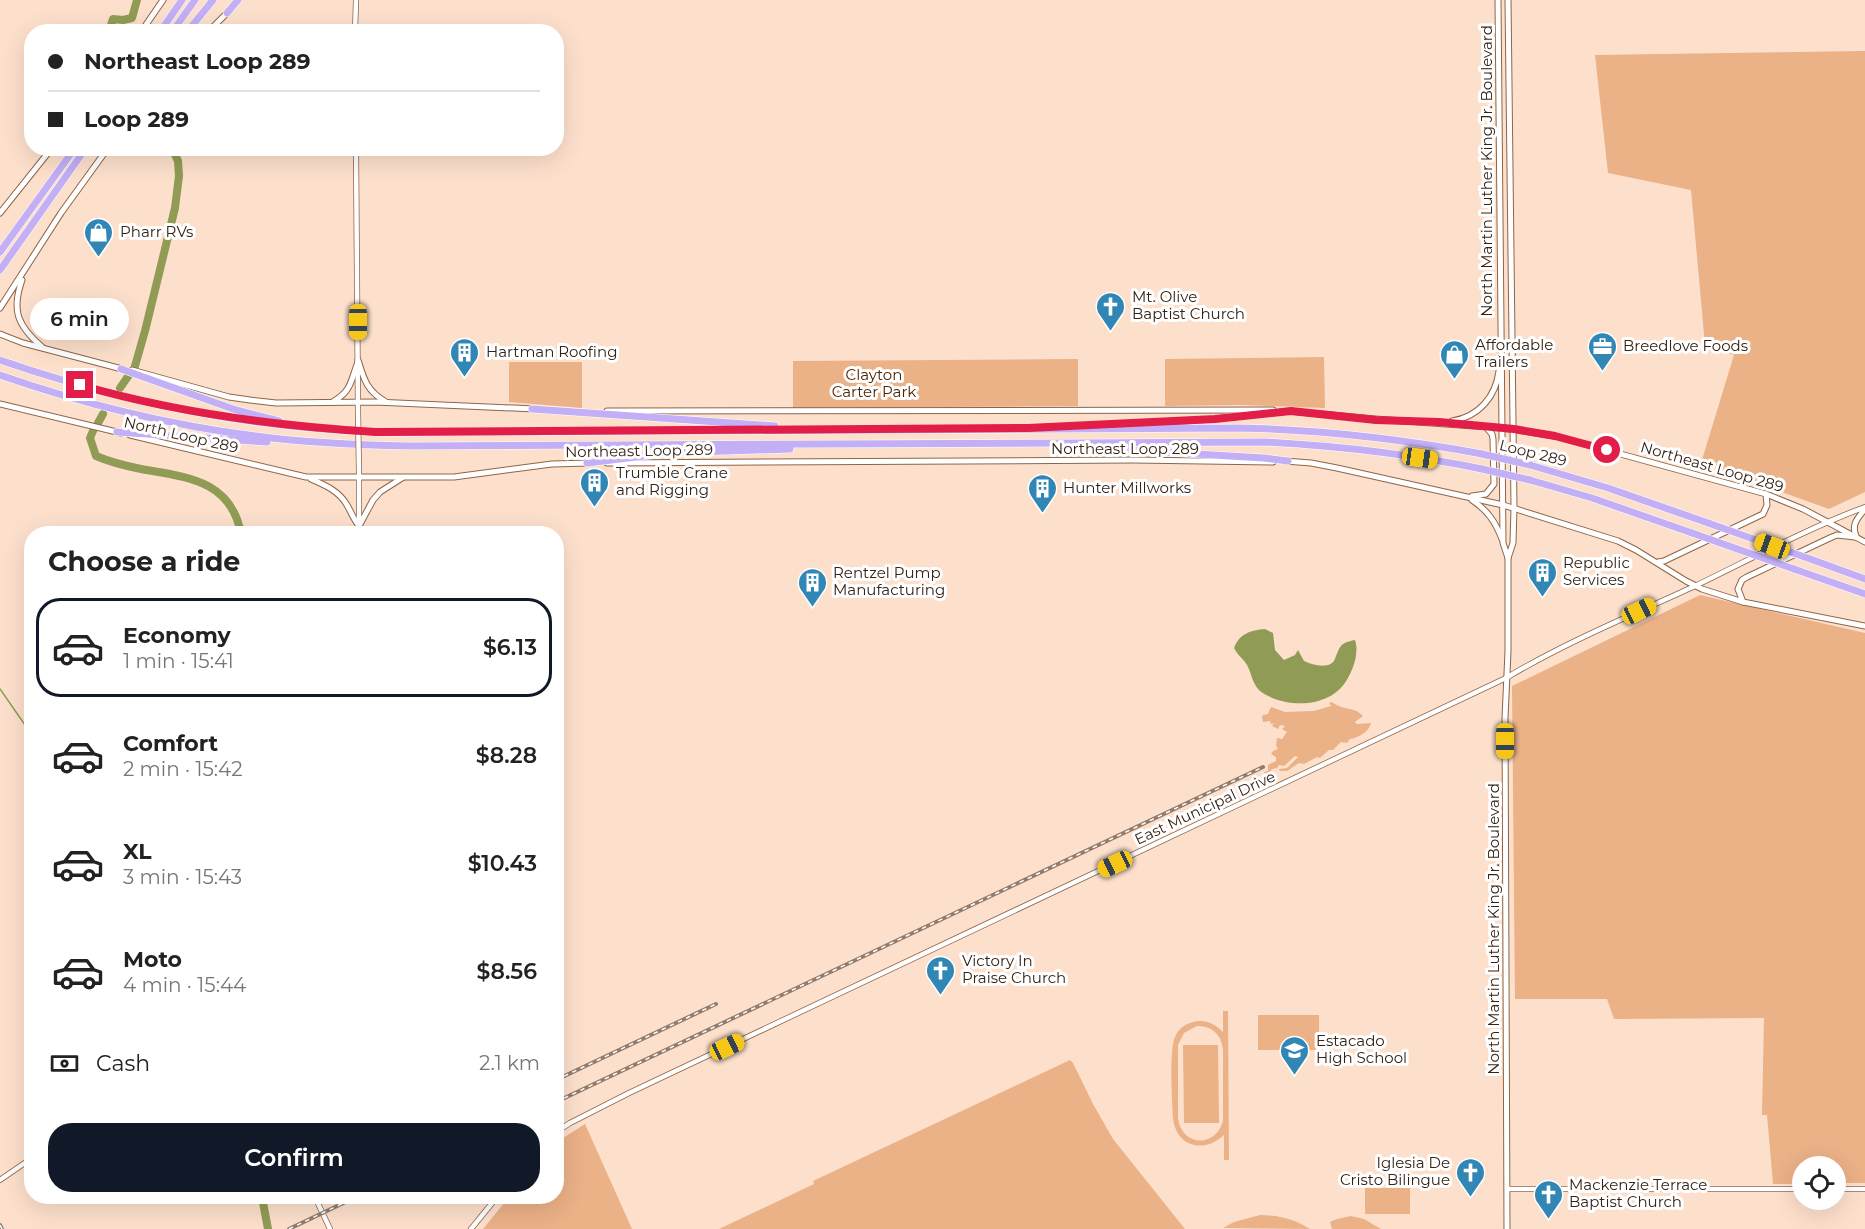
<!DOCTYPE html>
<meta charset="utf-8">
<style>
body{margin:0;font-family:Montserrat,sans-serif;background:#f2f2f2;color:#222;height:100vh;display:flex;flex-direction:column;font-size:22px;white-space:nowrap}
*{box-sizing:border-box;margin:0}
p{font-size:20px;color:#767676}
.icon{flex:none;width:33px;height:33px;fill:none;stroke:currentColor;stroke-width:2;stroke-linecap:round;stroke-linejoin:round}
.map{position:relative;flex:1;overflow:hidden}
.details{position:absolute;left:24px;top:526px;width:540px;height:678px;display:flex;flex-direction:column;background:#fff;border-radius:24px;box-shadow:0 6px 24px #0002}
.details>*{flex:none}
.top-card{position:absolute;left:24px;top:24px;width:540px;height:132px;border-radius:24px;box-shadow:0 6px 24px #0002;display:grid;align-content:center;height:132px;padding:0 24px;background:#fff}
.tools{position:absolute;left:1792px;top:1156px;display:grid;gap:12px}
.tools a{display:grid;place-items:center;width:54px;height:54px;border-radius:50%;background:#fff;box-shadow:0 6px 24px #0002;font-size:30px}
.end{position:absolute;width:27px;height:27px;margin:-14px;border:8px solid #e11d48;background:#fff;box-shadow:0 0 0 3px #fff}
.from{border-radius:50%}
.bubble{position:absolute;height:42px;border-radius:21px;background:#fff;box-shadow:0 6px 24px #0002;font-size:20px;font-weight:600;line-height:42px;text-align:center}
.car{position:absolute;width:18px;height:36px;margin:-18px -9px;border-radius:8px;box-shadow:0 0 4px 2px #0007;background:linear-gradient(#f5c518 24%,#345 0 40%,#f5c518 0 76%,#345 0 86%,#f5c518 0)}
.top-card b{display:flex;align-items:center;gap:21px;height:57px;font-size:22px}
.top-card b+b{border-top:2px solid #e0e0e0}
.top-card i{width:15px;height:15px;background:#222}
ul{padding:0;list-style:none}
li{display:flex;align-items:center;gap:18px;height:99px;margin:0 12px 9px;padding:0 12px;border:3px solid transparent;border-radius:24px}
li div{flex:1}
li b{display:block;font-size:22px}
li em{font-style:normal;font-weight:600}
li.active{border-color:#111827}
li>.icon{width:54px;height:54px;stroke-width:1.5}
h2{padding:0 24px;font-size:27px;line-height:72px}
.pay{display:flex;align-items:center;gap:15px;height:66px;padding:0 24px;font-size:22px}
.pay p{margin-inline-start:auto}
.cta{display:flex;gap:12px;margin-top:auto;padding:12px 24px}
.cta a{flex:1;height:69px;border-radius:24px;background:#111827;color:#fff;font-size:24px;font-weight:600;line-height:69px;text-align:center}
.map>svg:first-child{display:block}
.green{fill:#ebb187;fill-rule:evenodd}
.water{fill:#909c55}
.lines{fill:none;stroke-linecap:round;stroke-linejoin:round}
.stream{stroke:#909c55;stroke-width:1.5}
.river{stroke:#909c55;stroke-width:8}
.tertiary-casing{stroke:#8f6547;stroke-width:6}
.secondary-casing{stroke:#8f6547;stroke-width:7}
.motorway-casing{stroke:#fff;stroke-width:8}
.tertiary{stroke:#fff;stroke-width:4.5}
.secondary{stroke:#fff;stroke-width:5}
.motorway{stroke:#c2aff5;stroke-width:7}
.rail-casing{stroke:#937c6c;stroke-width:4}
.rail{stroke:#fff;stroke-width:1.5;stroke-dasharray:4.5;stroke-linecap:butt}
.tertiary-bridge-casing{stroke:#8f6547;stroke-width:6;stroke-linecap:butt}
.motorway-bridge-casing{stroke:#fff;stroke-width:8;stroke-linecap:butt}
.tertiary-bridge{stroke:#fff;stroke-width:4.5}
.motorway-bridge{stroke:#c2aff5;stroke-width:7}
.route{stroke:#e11d48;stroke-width:8}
.labels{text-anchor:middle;stroke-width:6;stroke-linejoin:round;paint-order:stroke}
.street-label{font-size:15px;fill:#342316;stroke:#fff}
.poi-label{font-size:15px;fill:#342316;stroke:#fff;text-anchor:start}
.park-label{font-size:15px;fill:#4c2400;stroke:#fff}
</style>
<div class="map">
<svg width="1865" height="1229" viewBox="0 0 1865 1229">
<rect width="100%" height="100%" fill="#fde0cc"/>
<g class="green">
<polygon points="1865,51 1865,492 1829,509 1701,463 1734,355 1705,345 1691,190 1608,173 1595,55"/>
<polygon points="1324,357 1325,408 1241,405 1165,406 1165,359"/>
<polygon points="1078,359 1078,406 793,408 793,361"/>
<polygon points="509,362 582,362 582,408 509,402"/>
<polygon points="1700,595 1865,633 1865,1183 1836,1183 1836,1167 1803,1167 1803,1184 1773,1184 1767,1115 1762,1115 1764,1018 1614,1019 1607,999 1515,999 1512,686"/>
<path d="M1332 702C1343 711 1354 706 1363 716L1355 722 1357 724 1371 723C1369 732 1358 738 1350 739L1347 743 1341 742 1333 750H1329L1320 758 1317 757 1304 764 1299 763 1287 771H1280L1279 769 1287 768 1298 757 1295 756 1284 766 1279 765 1277 768 1272 769 1268 776H1266L1264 772 1268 771V765L1276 761V757L1271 754 1273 751 1278 749 1276 745 1277 738 1282 739 1287 732 1282 729 1285 726 1280 725 1278 729 1272 726 1274 723 1271 724 1270 721 1263 722 1262 717 1263 715 1268 714 1271 707 1285 712 1314 711 1331 706 1329 703Z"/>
<path d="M1223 1011H1228L1229 1160H1224V1135C1204 1154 1176 1147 1173 1118 1172 1101 1169 1050 1175 1037 1178 1029 1185 1024 1193 1022 1205 1019 1215 1024 1223 1032ZM1197 1026C1212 1026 1221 1034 1223 1049V1121C1215 1149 1181 1146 1178 1118V1045L1184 1033Z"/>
<rect x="1258" y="1015" width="61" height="35"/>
<polygon points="1183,1045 1218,1045 1219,1123 1184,1123"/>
<polygon points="1070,1060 1073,1063 1093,1104 1113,1139 1185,1229 719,1229 814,1184 813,1181"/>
<polygon points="585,1124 632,1229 483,1229 509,1197 556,1197 557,1145 563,1138"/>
<rect x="1365" y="1188" width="45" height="26"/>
<path d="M1260 1215C1278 1215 1295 1219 1310 1229L1223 1228 1234 1222Z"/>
<polygon points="1351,1216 1364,1219 1381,1229 1332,1229 1330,1222 1337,1219"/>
</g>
<path class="water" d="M1265 629 1273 633 1275 650 1284 660 1295 655 1298 650 1304 661C1313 665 1330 670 1335 659 1340 647 1339 643 1355 640 1358 648 1356 659 1353 667 1349 677 1344 687 1335 693 1315 708 1280 706 1260 691 1251 683 1252 671 1245 662 1241 657 1237 654 1234 648 1239 634 1251 630 1265 629Z"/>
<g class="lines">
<polyline class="stream" points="0,689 32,735"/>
<g class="river">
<polyline points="118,32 111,25 113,19 123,20 132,18 137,0"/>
<polyline points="135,366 145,331 175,208 179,176 178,161 172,148"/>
<polyline points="120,388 129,375"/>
<polyline points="98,423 103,414"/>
<path d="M93 431 90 438 96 456C110 462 126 466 141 469 185 477 231 479 241 534"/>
<polyline points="262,1197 268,1229"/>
</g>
<defs>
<g id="tertiary">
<polyline points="355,32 356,0"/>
<polyline points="356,148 358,411"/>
<polyline points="359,474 359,534"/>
<path d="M556 1132 570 1123 629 1093 1506 678C1566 642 1632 615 1695 586 1751 559 1806 529 1865 507"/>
<polyline points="0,1180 32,1158"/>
<polyline points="1507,1189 1803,1189"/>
<polyline points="1836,1189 1865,1189"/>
<polyline points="315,1197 330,1229"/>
<polyline points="471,1229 497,1197"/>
</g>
<g id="secondary">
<polyline points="1498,0 1503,543 1508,558"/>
<polyline points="141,32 163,0"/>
<polyline points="208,32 228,12"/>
<polyline points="0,213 52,148"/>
<path d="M22 280C11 311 18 326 42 347"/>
<polyline points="0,308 61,213 108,148"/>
<polyline points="0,334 23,343 122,369"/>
<path d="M358 360C364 380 367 391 386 402"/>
<polyline points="132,370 229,397 250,400 276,403 375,402 535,409"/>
<path d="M334 401C352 391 351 379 358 362"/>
<polyline points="0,404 121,433"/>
<polyline points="607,411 1273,410"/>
<polyline points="1288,411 1375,419 1503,428 1555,436 1766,494 1803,509 1865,542"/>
<path d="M1452 421C1479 417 1496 396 1499 371"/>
<polyline points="130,435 306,477 454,477 552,464 589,463"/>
<polyline points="1285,461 1311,463 1337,468 1503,505 1618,541 1636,550 1686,581 1702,589 1743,602 1865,626"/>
<polyline points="607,463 1134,460 1273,462"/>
<path d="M311 479C325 485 339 491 347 505 351 512 354 520 359 526L373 500 380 492 402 478"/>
<polyline points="1472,496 1486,494 1494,484 1493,439 1492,434 1486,427"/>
<path d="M1472 500C1487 510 1495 521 1502 539"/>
<path d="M1856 536C1851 524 1858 518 1865 509"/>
<polyline points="1658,562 1664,561 1763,514 1767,505 1766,494"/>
<polyline points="1743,602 1738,589 1742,580 1747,577 1832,537 1837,535 1855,537"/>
<polyline points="1507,1229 1505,718 1508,651 1508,558 1513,543 1514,508 1508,0"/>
</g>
<g id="motorway">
<polyline points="227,13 238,0"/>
<polyline points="160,32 182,0"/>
<polyline points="172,32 195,0"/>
<polyline points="187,32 213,0"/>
<polyline points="0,252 75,148"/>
<polyline points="0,270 86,148"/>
<path d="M0 360C121 402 246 427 374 432 400 433 426 432 452 432L1241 428C1323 430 1402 439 1482 454"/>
<polyline points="121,369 236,410 279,421"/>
<path d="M0 375C83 404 169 425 256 436 307 443 359 445 410 446L1267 442C1339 446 1411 454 1482 469"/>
<polyline points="532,409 775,426"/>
<polyline points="1144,424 1215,419 1291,411"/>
<polyline points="117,432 267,442"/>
<polyline points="1078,447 1264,458 1288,461"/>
<polyline points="587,463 668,453 790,449"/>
<polyline points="1530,465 1608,488 1711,524"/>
<polyline points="1530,480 1592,498 1692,533"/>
<polyline points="1813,560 1865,579"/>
<polyline points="1794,569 1865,594"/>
</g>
</defs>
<use href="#tertiary" class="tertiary-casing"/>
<use href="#secondary" class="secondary-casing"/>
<use href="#motorway" class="motorway-casing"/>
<use href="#tertiary" class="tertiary"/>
<use href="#secondary" class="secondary"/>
<use href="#motorway" class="motorway"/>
<defs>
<g id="rail">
<polyline points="556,1080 716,1004"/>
<polyline points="556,1102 1263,767"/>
<polyline points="0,1225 2,1229"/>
<polyline points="289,1229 356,1197"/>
</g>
</defs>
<use href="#rail" class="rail-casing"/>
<use href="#rail" class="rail"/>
<defs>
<polyline id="tertiary-bridge" points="358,411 359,473"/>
<g id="motorway-bridge">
<polyline points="1482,454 1530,465"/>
<polyline points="1482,469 1530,480"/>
<polyline points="1711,524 1813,560"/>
<polyline points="1692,533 1794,569"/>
</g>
</defs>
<use href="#tertiary-bridge" class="tertiary-bridge-casing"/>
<use href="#motorway-bridge" class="motorway-bridge-casing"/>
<use href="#tertiary-bridge" class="tertiary-bridge"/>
<use href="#motorway-bridge" class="motorway-bridge"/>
</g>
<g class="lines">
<path class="route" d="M80 385C177 413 275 426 376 432L1028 428 1215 419 1291 411 1376 420 1439 422 1514 429 1555 436 1607 450"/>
</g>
<defs>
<symbol id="shop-pin" viewBox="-11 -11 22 30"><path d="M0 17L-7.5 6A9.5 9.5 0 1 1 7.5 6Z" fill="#3087b6" stroke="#fff"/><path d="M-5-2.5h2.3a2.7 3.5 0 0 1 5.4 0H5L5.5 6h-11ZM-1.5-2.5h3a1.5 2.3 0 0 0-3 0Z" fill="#fff"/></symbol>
<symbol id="church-pin" viewBox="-11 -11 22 30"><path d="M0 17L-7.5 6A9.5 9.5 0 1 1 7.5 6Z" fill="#3087b6" stroke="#fff"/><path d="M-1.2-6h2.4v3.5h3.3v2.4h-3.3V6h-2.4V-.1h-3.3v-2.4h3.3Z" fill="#fff"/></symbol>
<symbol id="office-pin" viewBox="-11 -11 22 30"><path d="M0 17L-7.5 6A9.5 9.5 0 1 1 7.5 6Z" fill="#3087b6" stroke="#fff"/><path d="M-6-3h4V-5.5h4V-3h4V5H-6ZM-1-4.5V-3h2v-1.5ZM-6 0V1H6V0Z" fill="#fff"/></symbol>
<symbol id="building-pin" viewBox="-11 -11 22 30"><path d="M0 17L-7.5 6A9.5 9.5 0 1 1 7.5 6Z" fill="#3087b6" stroke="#fff"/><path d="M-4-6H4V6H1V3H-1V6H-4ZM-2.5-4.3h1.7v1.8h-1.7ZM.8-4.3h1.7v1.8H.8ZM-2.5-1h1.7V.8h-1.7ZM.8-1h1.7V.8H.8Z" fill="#fff"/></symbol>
<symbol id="school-pin" viewBox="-11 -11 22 30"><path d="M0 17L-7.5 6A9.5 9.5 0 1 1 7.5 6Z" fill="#3087b6" stroke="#fff"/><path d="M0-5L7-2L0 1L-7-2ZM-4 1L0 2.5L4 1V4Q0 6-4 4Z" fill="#fff"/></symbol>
</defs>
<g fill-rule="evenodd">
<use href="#shop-pin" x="82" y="216" width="33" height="45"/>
<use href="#church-pin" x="1094" y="290" width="33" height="45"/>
<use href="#office-pin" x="1586" y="330" width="33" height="45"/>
<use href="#building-pin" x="448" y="336" width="33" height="45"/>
<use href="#shop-pin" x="1438" y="338" width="33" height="45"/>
<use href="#building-pin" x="578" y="466" width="33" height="45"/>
<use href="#building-pin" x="1026" y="472" width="33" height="45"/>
<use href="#building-pin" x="1526" y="556" width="33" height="45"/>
<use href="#building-pin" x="796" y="566" width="33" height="45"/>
<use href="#church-pin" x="924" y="954" width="33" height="45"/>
<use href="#school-pin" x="1278" y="1034" width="33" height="45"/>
<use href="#church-pin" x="1454" y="1156" width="33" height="45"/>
<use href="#church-pin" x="1532" y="1178" width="33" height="45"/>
</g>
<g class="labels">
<g class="street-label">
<text transform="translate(1487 171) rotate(-90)" y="5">North Martin Luther King Jr. Boulevard</text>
<text transform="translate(181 435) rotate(13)" y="5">North Loop 289</text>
<text x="1125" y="454">Northeast Loop 289</text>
<text transform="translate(639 451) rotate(-1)" y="5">Northeast Loop 289</text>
<text transform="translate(1533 453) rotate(14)" y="5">Loop 289</text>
<text transform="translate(1712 467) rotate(16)" y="5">Northeast Loop 289</text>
<text transform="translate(1205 808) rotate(-25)" y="5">East Municipal Drive</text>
<text transform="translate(1494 929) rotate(-90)" y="5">North Martin Luther King Jr. Boulevard</text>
</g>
<g class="poi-label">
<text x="120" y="237">Pharr RVs</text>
<text x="1132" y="302">Mt. Olive<tspan x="1132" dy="17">Baptist Church</tspan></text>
<text x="1475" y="350">Affordable<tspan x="1475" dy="17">Trailers</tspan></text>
<text x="1623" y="351">Breedlove Foods</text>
<text x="486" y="357">Hartman Roofing</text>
<text x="616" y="478">Trumble Crane<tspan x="616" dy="17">and Rigging</tspan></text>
<text x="1063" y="493">Hunter Millworks</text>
<text x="1563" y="568">Republic<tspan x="1563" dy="17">Services</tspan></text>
<text x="833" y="578">Rentzel Pump<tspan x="833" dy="17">Manufacturing</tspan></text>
<text x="962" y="966">Victory In<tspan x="962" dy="17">Praise Church</tspan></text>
<text x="1316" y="1046">Estacado<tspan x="1316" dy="17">High School</tspan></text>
<text x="1450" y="1168" text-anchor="end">Iglesia De<tspan x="1450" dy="17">Cristo Bilingue</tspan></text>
<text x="1569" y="1190">Mackenzie Terrace<tspan x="1569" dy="17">Baptist Church</tspan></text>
</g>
<g class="park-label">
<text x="874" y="380">Clayton<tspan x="874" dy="17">Carter Park</tspan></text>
</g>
</g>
</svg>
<div class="tools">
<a><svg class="icon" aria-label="locate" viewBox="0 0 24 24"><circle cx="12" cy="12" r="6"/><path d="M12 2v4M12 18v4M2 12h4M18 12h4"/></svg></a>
</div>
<i class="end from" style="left:1607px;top:450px"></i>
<i class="end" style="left:80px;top:385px"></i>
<div class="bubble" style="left:30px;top:298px;width:99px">6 min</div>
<i class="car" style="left:358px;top:322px;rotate:180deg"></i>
<i class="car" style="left:1420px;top:458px;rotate:98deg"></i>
<i class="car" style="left:1772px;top:546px;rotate:290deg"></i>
<i class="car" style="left:1639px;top:611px;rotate:65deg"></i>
<i class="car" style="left:1505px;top:741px;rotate:180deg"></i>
<i class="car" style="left:1115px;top:864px;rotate:245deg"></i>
<i class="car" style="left:727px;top:1047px;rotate:65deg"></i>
<div class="top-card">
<b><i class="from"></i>Northeast Loop 289</b>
<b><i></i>Loop 289</b>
</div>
<section class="details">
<h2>Choose a ride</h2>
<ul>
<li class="active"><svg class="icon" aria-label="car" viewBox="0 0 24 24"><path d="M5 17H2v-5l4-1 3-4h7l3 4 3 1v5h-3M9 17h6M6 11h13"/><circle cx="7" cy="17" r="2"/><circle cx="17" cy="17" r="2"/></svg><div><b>Economy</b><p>1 min · 15:41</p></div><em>$6.13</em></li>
<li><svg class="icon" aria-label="car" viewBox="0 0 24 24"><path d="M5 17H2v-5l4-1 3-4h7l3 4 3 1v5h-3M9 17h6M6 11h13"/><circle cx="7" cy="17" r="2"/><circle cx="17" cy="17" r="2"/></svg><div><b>Comfort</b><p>2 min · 15:42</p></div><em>$8.28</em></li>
<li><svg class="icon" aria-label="car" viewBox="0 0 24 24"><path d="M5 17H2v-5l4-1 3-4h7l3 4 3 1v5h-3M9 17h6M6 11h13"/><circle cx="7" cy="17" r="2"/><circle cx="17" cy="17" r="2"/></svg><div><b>XL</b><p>3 min · 15:43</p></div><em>$10.43</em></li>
<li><svg class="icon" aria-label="car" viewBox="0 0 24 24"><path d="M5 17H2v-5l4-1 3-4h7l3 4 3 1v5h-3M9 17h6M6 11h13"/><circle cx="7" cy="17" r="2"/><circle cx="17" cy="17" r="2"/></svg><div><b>Moto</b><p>4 min · 15:44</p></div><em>$8.56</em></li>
</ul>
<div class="pay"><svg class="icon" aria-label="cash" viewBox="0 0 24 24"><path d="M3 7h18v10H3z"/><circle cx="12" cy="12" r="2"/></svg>Cash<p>2.1 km</p></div>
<div class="cta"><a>Confirm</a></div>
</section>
</div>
